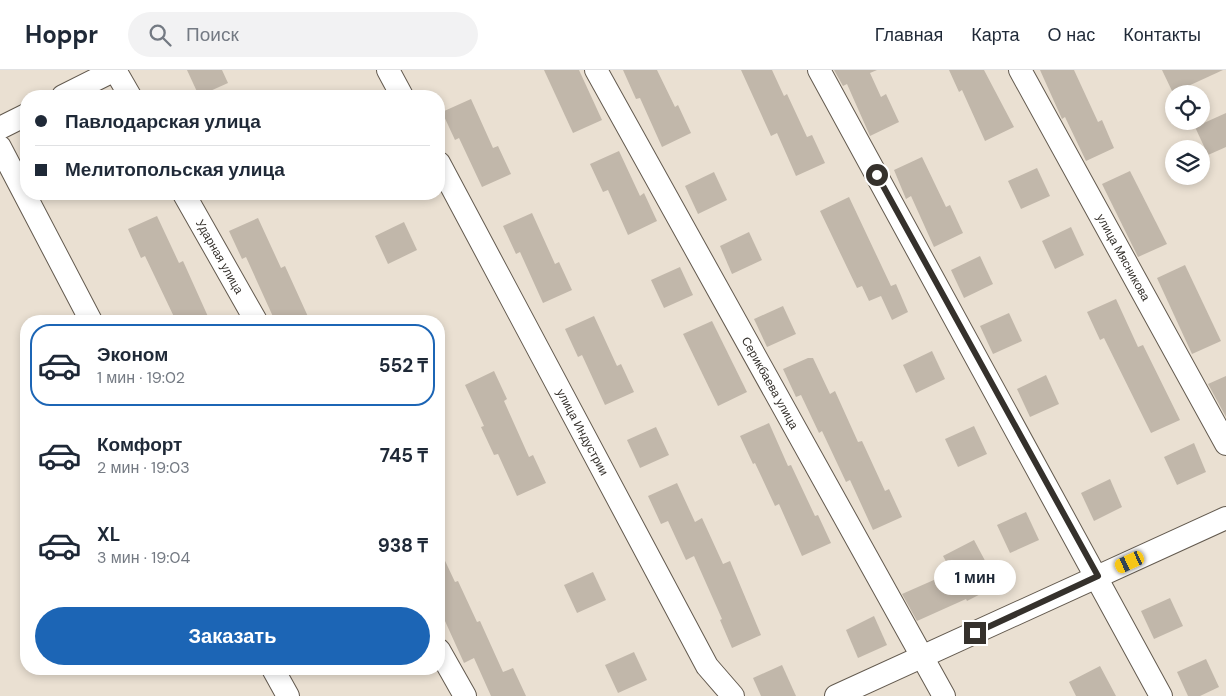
<!DOCTYPE html>
<html lang="ru">
<meta charset="utf-8">
<style>
body{margin:0;font-family:"DM Sans",sans-serif;background:#f2f2f3;color:#1f2937;height:100vh;display:flex;flex-direction:column;font-size:19px;white-space:nowrap}
*{box-sizing:border-box;margin:0}
p{font-size:16px;color:#747a83}
.icon{flex:none;width:28px;height:28px;fill:none;stroke:currentColor;stroke-width:2;stroke-linecap:round;stroke-linejoin:round}
.map{position:relative;flex:1;overflow:hidden}
.panel{position:absolute;left:20px;top:245px;width:425px;height:360px;display:flex;flex-direction:column;background:#fff;border-radius:20px;box-shadow:0 2px 8px #0003}
.panel>*{flex:none}
.guide{position:absolute;left:20px;top:20px;width:425px;height:110px;border-radius:20px;box-shadow:0 2px 8px #0003;display:grid;align-content:center;height:110px;padding:0 15px;background:#fff}
.fabs{position:absolute;left:1165px;top:15px;display:grid;gap:10px}
.fabs a{display:grid;place-items:center;width:45px;height:45px;border-radius:50%;background:#fff;box-shadow:0 2px 8px #0003;font-size:25px}
.end{position:absolute;width:22px;height:22px;margin:-11px;border:6px solid #35312c;background:#fff;box-shadow:0 0 0 2px #fff}
.from{border-radius:50%}
.bubble{position:absolute;height:35px;border-radius:18px;background:#fff;box-shadow:0 2px 8px #0003;font-size:16px;font-weight:700;line-height:35px;text-align:center}
.car{position:absolute;width:15px;height:30px;margin:-15px -8px;border-radius:6px;box-shadow:0 0 4px 1px #0007;background:linear-gradient(#f5c518 24%,#345 0 40%,#f5c518 0 76%,#345 0 86%,#f5c518 0)}
.guide b{display:flex;align-items:center;gap:18px;height:48px;font-size:19px}
.guide b+b{border-top:1px solid #e0e1e3}
.guide i{width:12px;height:12px;background:#1f2937}
ul{padding:9px 0 0;list-style:none}
li{display:flex;align-items:center;gap:15px;height:82px;margin:0 10px 8px;padding:0 5px;border:2px solid transparent;border-radius:20px}
li div{flex:1}
li b{display:block;font-size:19px}
li em{font-style:normal;font-weight:700}
li.selected{border-color:#1c65b5}
li>.icon{width:45px;height:45px;stroke-width:1.5}
.action{display:flex;gap:10px;margin-top:auto;padding:10px 15px}
.action a{flex:1;height:58px;border-radius:30px;background:#1c65b5;color:#fff;font-size:20px;font-weight:700;line-height:58px;text-align:center}
header{display:flex;align-items:center;gap:30px;box-sizing:border-box;height:70px;padding:0 25px;background:#fff;border-bottom:1px solid #e0e1e3}
header strong{font-size:24px}
nav{display:flex;gap:28px;margin-inline-start:auto;font-size:18px}
.search{width:350px;height:45px;background:#f2f2f3;display:flex;align-items:center;gap:12px;box-sizing:border-box;padding:0 18px;border-radius:28px;color:#747a83;font-size:19px}
.map>svg:first-child{display:block}
.building{fill:#c1b7aa}
.lines{fill:none;stroke-linecap:round;stroke-linejoin:round}
.minor-casing{stroke:#635a4f;stroke-width:24}
.minor{stroke:#fff;stroke-width:22}
.route{stroke:#35312c;stroke-width:6}
.labels{text-anchor:middle;stroke-width:5;stroke-linejoin:round;paint-order:stroke}
.street-label{font-size:12px;fill:#35312c;stroke:#f8ede0}
</style>
<header>
<strong>Hoppr</strong>
<div class="search"><svg class="icon" aria-label="search" viewBox="0 0 24 24"><circle cx="10" cy="10" r="6"/><path d="M15 15l6 6"/></svg>Поиск</div>
<nav><a>Главная</a><a>Карта</a><a>О нас</a><a>Контакты</a></nav>
</header>
<div class="map">
<svg width="1226" height="626" viewBox="0 0 1226 626">
<rect width="100%" height="100%" fill="#eae0d2"/>
<g class="building">
<polygon points="187,0 222,0 228,13 199,26"/>
<polygon points="544,0 579,0 602,50 573,63"/>
<polygon points="623,0 657,0 675,37 678,35 691,63 662,77 640,28 636,29"/>
<polygon points="741,0 772,0 784,26 787,24 807,67 812,65 825,93 796,106 777,63 771,66"/>
<polygon points="834,0 877,0 870,3 881,27 886,24 899,52 870,66 847,14 843,16"/>
<polygon points="949,0 984,0 1014,57 985,71 962,20 959,22"/>
<polygon points="1040,0 1074,0 1098,52 1102,50 1114,78 1086,91 1065,47 1062,49"/>
<polygon points="1162,0 1223,0 1173,23"/>
<polygon points="471,29 493,78 498,76 511,104 482,117 459,68 455,70 442,42"/>
<polygon points="1226,43 1226,77 1208,85 1195,57"/>
<polygon points="619,81 640,126 644,123 657,151 628,165 608,120 603,122 590,94"/>
<polygon points="922,87 946,137 950,135 963,163 934,177 911,126 906,129 894,100"/>
<polygon points="1037,98 1050,126 1021,139 1008,111"/>
<polygon points="1130,101 1167,174 1138,187 1102,114"/>
<polygon points="714,102 727,130 698,144 685,116"/>
<polygon points="849,127 891,216 896,214 908,242 892,250 881,226 869,231 862,216 857,218 820,141"/>
<polygon points="532,143 555,194 559,192 572,220 543,233 520,182 516,184 503,156"/>
<polygon points="157,146 179,193 183,191 210,251 176,251 145,186 141,188 128,159"/>
<polygon points="258,148 281,198 285,196 310,251 275,251 246,187 242,189 229,161"/>
<polygon points="404,152 417,180 388,194 375,166"/>
<polygon points="1071,157 1084,185 1055,199 1042,171"/>
<polygon points="749,162 762,190 732,204 720,176"/>
<polygon points="980,186 993,214 964,228 951,200"/>
<polygon points="1185,195 1221,271 1192,284 1157,208"/>
<polygon points="680,197 693,225 664,238 651,210"/>
<polygon points="1116,229 1138,277 1143,275 1180,350 1151,363 1104,268 1100,270 1087,242"/>
<polygon points="783,236 796,264 767,277 754,249"/>
<polygon points="1009,243 1022,271 993,284 980,256"/>
<polygon points="594,246 617,296 621,294 634,322 605,335 582,285 578,287 565,259"/>
<polygon points="712,251 747,322 718,336 683,264"/>
<polygon points="932,281 945,309 916,323 903,295"/>
<polygon points="808,288 813,288 830,324 835,321 858,372 862,371 885,421 889,419 902,447 873,460 850,410 846,412 822,361 819,363 801,325 796,327 783,299"/>
<polygon points="494,301 507,329 504,331 529,387 533,385 546,413 517,426 498,384 494,385 481,357 484,356 465,315"/>
<polygon points="1046,305 1059,334 1030,347 1017,319"/>
<polygon points="1226,306 1226,347 1208,314"/>
<polygon points="769,353 788,396 791,395 815,446 818,445 831,473 802,486 779,434 775,436 755,393 753,394 740,366"/>
<polygon points="974,356 987,384 958,397 945,369"/>
<polygon points="656,357 669,385 640,398 627,370"/>
<polygon points="1194,373 1206,402 1177,415 1164,387"/>
<polygon points="1110,409 1122,437 1094,451 1081,423"/>
<polygon points="677,413 695,452 702,448 723,494 730,491 761,565 732,578 720,550 722,549 694,486 686,490 668,451 661,454 648,426"/>
<polygon points="1026,442 1039,470 1010,483 997,455"/>
<polygon points="974,470 998,515 967,531 966,529 917,551 902,524 952,502 943,486"/>
<polygon points="439,478 455,512 458,511 477,552 480,551 503,602 513,598 526,626 491,626 474,588 464,593 445,551 442,552 439,545"/>
<polygon points="593,502 606,530 577,543 564,515"/>
<polygon points="1170,528 1183,556 1154,569 1141,541"/>
<polygon points="874,546 887,575 858,588 846,560"/>
<polygon points="634,582 647,610 618,623 605,595"/>
<polygon points="1206,589 1219,617 1200,626 1188,626 1177,602"/>
<polygon points="782,595 796,626 761,626 753,608"/>
<polygon points="1100,596 1116,626 1076,626 1069,612"/>
</g>
<g class="lines">
<defs>
<g id="minor">
<polyline points="115,0 130,26"/>
<polyline points="388,0 402,26"/>
<path id="s1" d="M596 0 944 626"/>
<polyline points="819,0 1161,626"/>
<path id="s2" d="M1020 0 1226 374"/>
<polyline points="63,26 115,0"/>
<polyline points="0,58 26,45"/>
<polyline points="0,77 91,251"/>
<path id="s3" d="M439 93 707 596 733 626"/>
<path id="s4" d="M184 124 256 251"/>
<polyline points="439,580 465,626"/>
<polyline points="273,599 288,626"/>
<polyline points="836,626 1226,448"/>
</g>
</defs>
<use href="#minor" class="minor-casing"/>
<use href="#minor" class="minor"/>
</g>
<g class="lines">
<polyline class="route" points="877,105 1098,506 975,563"/>
</g>
<g class="labels">
<g class="street-label">
<text dy="4" stroke="none"><textPath href="#s2" startOffset="214">улица Мясникова</textPath></text>
<text dy="4" stroke="none"><textPath href="#s4" startOffset="72">Ударная улица</textPath></text>
<text dy="4" stroke="none"><textPath href="#s1" startOffset="358">Серикбаева улица</textPath></text>
<text dy="4" stroke="none"><textPath href="#s3" startOffset="305">улица Индустрии</textPath></text>
</g>
</g>
</svg>
<div class="fabs">
<a><svg class="icon" aria-label="locate" viewBox="0 0 24 24"><circle cx="12" cy="12" r="6"/><path d="M12 2v4M12 18v4M2 12h4M18 12h4"/></svg></a>
<a><svg class="icon" aria-label="layers" viewBox="0 0 24 24"><path d="M12 4l9 5-9 5-9-5zM3 14l9 5 9-5"/></svg></a>
</div>
<i class="end from" style="left:877px;top:105px"></i>
<i class="end" style="left:975px;top:563px"></i>
<div class="bubble" style="left:934px;top:490px;width:82px">1 мин</div>
<i class="car" style="left:1130px;top:492px;rotate:245deg"></i>
<div class="guide">
<b><i class="from"></i>Павлодарская улица</b>
<b><i></i>Мелитопольская улица</b>
</div>
<section class="panel">
<ul>
<li class="selected"><svg class="icon" aria-label="car" viewBox="0 0 24 24"><path d="M5 17H2v-5l4-1 3-4h7l3 4 3 1v5h-3M9 17h6M6 11h13"/><circle cx="7" cy="17" r="2"/><circle cx="17" cy="17" r="2"/></svg><div><b>Эконом</b><p>1 мин · 19:02</p></div><em>552 ₸</em></li>
<li><svg class="icon" aria-label="car" viewBox="0 0 24 24"><path d="M5 17H2v-5l4-1 3-4h7l3 4 3 1v5h-3M9 17h6M6 11h13"/><circle cx="7" cy="17" r="2"/><circle cx="17" cy="17" r="2"/></svg><div><b>Комфорт</b><p>2 мин · 19:03</p></div><em>745 ₸</em></li>
<li><svg class="icon" aria-label="car" viewBox="0 0 24 24"><path d="M5 17H2v-5l4-1 3-4h7l3 4 3 1v5h-3M9 17h6M6 11h13"/><circle cx="7" cy="17" r="2"/><circle cx="17" cy="17" r="2"/></svg><div><b>XL</b><p>3 мин · 19:04</p></div><em>938 ₸</em></li>
</ul>
<div class="action"><a>Заказать</a></div>
</section>
</div>
